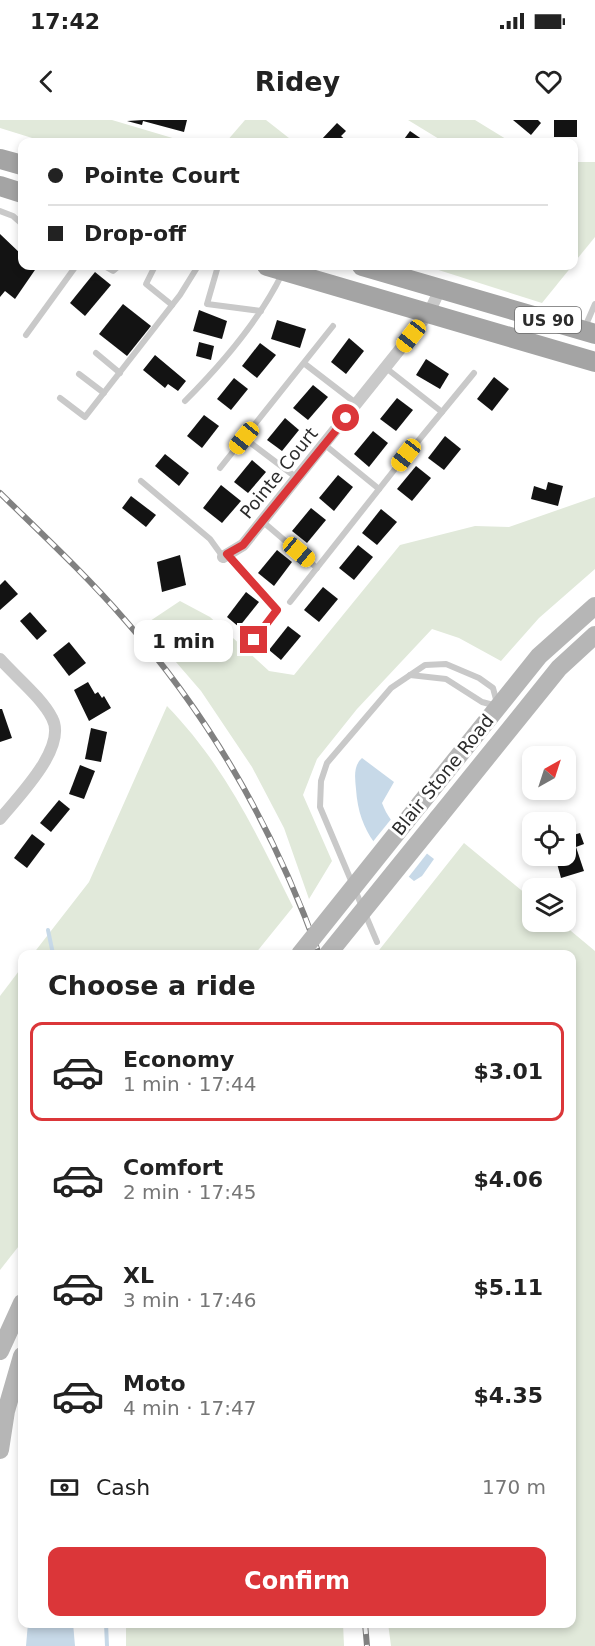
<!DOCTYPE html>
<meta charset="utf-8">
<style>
body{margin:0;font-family:"DejaVu Sans",sans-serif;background:#f6f6f6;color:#222;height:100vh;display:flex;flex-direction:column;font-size:22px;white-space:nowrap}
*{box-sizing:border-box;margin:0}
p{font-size:20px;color:#767676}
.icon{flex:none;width:33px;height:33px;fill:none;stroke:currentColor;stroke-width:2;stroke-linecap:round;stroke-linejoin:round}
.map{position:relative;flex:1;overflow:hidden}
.drawer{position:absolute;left:18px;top:830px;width:558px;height:678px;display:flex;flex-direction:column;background:#fff;border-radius:12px;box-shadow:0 3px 9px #0003}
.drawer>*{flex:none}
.hud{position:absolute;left:18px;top:18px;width:560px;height:132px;border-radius:12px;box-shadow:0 3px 9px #0003;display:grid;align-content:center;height:132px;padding:0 30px;background:#fff}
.needle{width:39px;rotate:39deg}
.buttons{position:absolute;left:522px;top:626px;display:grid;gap:12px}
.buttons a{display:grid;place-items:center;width:54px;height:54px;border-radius:12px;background:#fff;box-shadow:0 3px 9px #0003;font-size:30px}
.end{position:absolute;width:27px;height:27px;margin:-14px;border:8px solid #db3639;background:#fff;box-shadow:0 0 0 3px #fff}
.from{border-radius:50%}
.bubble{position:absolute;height:42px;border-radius:12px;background:#fff;box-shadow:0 3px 9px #0003;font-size:20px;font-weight:600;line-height:42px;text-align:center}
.car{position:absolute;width:18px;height:36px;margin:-18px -9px;border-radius:8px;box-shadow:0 0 4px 2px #0007;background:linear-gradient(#f5c518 24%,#345 0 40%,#f5c518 0 76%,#345 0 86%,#f5c518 0)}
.hud b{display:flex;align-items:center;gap:21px;height:57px;font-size:22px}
.hud b+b{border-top:2px solid #e0e0e0}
.hud i{width:15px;height:15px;background:#222}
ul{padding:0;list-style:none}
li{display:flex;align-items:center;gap:18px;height:99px;margin:0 12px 9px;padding:0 18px;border:3px solid transparent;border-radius:12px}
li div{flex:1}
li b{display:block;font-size:22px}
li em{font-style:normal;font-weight:600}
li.current{border-color:#db3639}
li>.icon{width:54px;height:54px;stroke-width:1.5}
h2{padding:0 30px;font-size:27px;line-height:72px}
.pay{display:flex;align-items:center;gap:15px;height:66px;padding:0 30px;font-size:22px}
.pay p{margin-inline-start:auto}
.button{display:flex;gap:12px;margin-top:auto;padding:12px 30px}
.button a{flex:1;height:69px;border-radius:12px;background:#db3639;color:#fff;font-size:24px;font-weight:600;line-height:69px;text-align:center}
.status{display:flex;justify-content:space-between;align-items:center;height:42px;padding:0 30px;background:#fff;direction:ltr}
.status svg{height:16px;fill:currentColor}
header{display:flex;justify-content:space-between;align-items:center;height:78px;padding:0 30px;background:#fff;font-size:27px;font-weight:600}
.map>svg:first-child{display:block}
.green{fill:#e1e9da}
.water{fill:#c7d9e8}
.pier{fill:#fff}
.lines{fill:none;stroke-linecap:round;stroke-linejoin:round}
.stream{stroke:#c7d9e8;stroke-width:4}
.building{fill:#131313}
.lane{stroke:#c9c9c9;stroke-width:6}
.street{stroke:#c9c9c9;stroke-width:12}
.secondary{stroke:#b6b6b6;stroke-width:18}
.primary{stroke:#a4a4a4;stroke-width:20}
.rail-casing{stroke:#818181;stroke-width:6}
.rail{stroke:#fff;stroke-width:4;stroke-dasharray:11;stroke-linecap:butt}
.secondary-bridge{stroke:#b6b6b6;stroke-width:18}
.route{stroke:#db3639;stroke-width:8}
.labels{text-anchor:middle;stroke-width:6;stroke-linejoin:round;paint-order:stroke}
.shield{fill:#fff;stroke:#6b6b6b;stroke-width:1.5}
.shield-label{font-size:16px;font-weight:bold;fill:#2c2c2c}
.street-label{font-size:18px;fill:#2c2c2c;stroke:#fff}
</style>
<div class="status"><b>17:42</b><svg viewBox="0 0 49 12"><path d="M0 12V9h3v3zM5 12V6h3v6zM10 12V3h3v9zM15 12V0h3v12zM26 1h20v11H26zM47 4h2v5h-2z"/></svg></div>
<header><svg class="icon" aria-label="back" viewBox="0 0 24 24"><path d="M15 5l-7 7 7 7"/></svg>Ridey<svg class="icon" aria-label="heart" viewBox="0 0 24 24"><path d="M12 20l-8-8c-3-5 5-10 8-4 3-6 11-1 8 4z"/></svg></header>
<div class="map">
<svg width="595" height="1526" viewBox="0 0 595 1526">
<rect width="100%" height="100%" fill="#fff"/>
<g class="green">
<polygon points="0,0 112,0 186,22 45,22 0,8"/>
<polygon points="245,0 266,0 294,22 226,22"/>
<polygon points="408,0 475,0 511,22 444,22"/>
<polygon points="573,42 595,42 595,117 573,144"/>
<polygon points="426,146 572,146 542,183"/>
<polygon points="595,377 595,449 539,498 501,541 459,518 432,509 357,589 317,639 303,675 332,741 309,779 284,708 252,647 201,571 144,505 180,481 210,497 269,551 294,555 400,425 475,406 509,407"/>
<path d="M167 586C226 647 256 713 293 787L255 834H33L89 762Z"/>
<polygon points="464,723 532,779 532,801 559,801 595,831 595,1526 391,1526 388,1503 572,1503 572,834 376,834"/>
<polygon points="22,847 22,1122 0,1150 0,876"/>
<polygon points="126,1503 343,1503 344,1526 126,1526"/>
</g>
<g class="water">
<path d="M362 638 394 662 382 683C391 708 414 723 434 739L422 756 414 761C381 734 359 714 356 669 355 658 353 646 362 638Z"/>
<polygon points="28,1503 73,1503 75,1526 26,1526"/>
</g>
<polygon class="pier" points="392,698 429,731 407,759 371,724"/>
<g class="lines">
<g class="stream">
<polyline points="48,810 53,834"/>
<polyline points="106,1503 107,1526"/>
</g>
</g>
<g class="building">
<polygon points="143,0 187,0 184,12 143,1 142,5 127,1"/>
<polygon points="513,0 538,0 541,3 531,15"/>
<rect x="554" y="0" width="23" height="17"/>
<polygon points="337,3 346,11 341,16 348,22 324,22 321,20"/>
<polygon points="410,11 426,22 402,22"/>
<polygon points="0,114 22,135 22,146 37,147 15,179 5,171 0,177"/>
<polygon points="95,152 111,165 85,196 70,183"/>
<polygon points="123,184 151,206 127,236 99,214"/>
<polygon points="199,190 227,201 222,219 193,211"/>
<polygon points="277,200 306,209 300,228 271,219"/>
<polygon points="349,218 364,231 346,254 331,242"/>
<polygon points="199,222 214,226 211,240 196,236"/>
<polygon points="260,223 276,235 257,258 242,246"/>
<polygon points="155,235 186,261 178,271 168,264 165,268 143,250"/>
<polygon points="426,239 449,254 440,269 416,255"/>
<polygon points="494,257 509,269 492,291 477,279"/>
<polygon points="234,258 248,269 231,290 217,279"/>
<polygon points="313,265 328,277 308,300 293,288"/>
<polygon points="397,278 413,290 396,311 380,299"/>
<polygon points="204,295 219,306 202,328 187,316"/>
<polygon points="285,298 299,310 282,331 267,320"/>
<polygon points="373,311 388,323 369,347 354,334"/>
<polygon points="445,316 461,329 444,350 428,338"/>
<polygon points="165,334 189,353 179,366 155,346"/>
<polygon points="252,340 266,352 248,373 234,362"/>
<polygon points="416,346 431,358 412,381 397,369"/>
<polygon points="338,355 353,367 334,391 319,378"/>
<polygon points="548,362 563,366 558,386 531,379 534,366 546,370"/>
<polygon points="221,365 241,381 222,403 203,388"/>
<polygon points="131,376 156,395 146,407 122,388"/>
<polygon points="311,388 326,400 307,423 292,411"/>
<polygon points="381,389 397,402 377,425 362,413"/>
<polygon points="358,425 373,437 354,460 339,448"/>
<polygon points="277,430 292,442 274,466 258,453"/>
<polygon points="180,435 186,465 162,472 157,442"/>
<polygon points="5,460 18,474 0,490 0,465"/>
<polygon points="323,467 338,479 319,502 304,490"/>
<polygon points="246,472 259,482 239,507 227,497"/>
<polygon points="30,492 47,511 37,520 20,501"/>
<polygon points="288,506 301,516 281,540 269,530"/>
<polygon points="69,522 86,543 69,556 53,535"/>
<polygon points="88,562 95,574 98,572 102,578 104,576 111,588 89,601 74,570"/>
<polygon points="0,589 2,589 12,618 0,622"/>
<polygon points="91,608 107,612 101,642 85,639"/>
<polygon points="80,645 95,651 84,679 69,674"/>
<polygon points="59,680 70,689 51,712 40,703"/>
<polygon points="580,713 584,724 576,727 584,751 561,758 555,736 570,732 567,717"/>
<polygon points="32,714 45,724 27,748 14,738"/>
</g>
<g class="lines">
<g class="lane">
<polyline points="0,91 13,96 22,104"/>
<polyline points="104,146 113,151 119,146"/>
<polyline points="155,146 146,164 172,185"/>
<polyline points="218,146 207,184 261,191"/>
<polyline points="585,207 595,184"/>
<polyline points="26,215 76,146"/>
<polyline points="96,233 120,253"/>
<polyline points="305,244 357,284"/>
<polyline points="386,248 442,292"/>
<polyline points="79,254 104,273"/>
<polyline points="60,278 85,297 180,175 198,146"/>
<path d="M185 281C222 244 259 201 282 154"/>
<polyline points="244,318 297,358"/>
<polyline points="325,325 379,369"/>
<polyline points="414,326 474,253"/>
<polyline points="220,348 333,206"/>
<polyline points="141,361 210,419 223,437"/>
<polyline points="262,401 317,448"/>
<polyline points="227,435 277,490 254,520"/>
<polyline points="290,482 406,335"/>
<polyline points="410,555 446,559 482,582 497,586"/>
<polyline points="377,822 320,687 321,661 327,643 391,568 425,545 446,544 479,558 493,568 497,583"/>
</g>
<g class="street">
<polyline points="223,437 243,425 429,193 440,169"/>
<path d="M0 539C15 556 42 578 52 598 68 627 18 677 0 699"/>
</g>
<g class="secondary">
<polyline points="420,684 539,536 595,486"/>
<polyline points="438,698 559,548 595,515"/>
<polyline points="0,1231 22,1183"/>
<polyline points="0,1330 6,1291 22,1236"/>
</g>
<g class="primary">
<polyline points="0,39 22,45"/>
<polyline points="0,66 22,73"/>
<polyline points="267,146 595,242"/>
<polyline points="362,146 595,214"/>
</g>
<defs>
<g id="rail">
<path d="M0 373C43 415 86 455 125 500 211 598 275 711 319 834"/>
<polyline points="365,1503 367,1526"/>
</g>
</defs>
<use href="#rail" class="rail-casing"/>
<use href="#rail" class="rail"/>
<g class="secondary-bridge">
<polyline points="300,834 420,684"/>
<polyline points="328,834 438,698"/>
</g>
</g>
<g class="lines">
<polyline class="route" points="254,520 277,490 227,434 243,425 346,298"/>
</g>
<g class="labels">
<rect class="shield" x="515" y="187" width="66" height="26" rx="4.5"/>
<g class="shield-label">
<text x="548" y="206">US 90</text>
</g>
<g class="street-label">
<text transform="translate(279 353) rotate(-51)" y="6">Pointe Court</text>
<text transform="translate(443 655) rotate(-51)" y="6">Blair Stone Road</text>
</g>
</g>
</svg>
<div class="buttons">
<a><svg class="needle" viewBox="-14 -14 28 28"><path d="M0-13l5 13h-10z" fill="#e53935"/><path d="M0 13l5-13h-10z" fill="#767676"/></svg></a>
<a><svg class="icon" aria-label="locate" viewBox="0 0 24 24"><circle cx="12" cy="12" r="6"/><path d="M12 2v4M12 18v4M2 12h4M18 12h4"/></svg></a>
<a><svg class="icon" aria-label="layers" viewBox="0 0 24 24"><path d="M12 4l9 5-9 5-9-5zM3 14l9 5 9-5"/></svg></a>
</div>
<i class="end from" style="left:346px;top:298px"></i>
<i class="end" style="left:254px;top:520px"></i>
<div class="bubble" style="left:134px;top:500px;width:99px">1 min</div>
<i class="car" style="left:411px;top:216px;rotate:218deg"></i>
<i class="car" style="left:244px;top:318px;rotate:219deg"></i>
<i class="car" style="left:406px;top:335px;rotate:218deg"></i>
<i class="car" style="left:299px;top:432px;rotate:130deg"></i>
<div class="hud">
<b><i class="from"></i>Pointe Court</b>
<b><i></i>Drop-off</b>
</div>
<section class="drawer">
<h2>Choose a ride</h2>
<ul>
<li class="current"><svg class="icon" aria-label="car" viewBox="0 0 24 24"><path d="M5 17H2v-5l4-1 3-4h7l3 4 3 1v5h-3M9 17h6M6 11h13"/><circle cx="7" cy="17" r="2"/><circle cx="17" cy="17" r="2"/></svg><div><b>Economy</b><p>1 min · 17:44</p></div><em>$3.01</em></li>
<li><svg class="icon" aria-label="car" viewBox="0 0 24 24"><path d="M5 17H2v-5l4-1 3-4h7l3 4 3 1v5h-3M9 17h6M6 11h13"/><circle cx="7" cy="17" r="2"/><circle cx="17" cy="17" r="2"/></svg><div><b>Comfort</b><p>2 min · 17:45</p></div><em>$4.06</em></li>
<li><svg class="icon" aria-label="car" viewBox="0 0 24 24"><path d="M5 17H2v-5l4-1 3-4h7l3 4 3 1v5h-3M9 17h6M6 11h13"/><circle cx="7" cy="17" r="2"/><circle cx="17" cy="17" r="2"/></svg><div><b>XL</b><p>3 min · 17:46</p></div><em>$5.11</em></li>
<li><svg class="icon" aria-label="car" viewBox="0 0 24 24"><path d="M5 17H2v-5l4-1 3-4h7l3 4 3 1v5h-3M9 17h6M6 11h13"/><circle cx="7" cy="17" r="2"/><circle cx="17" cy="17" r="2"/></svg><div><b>Moto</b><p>4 min · 17:47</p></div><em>$4.35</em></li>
</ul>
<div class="pay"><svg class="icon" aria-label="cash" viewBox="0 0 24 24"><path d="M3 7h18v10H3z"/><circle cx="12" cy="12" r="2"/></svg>Cash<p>170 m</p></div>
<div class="button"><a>Confirm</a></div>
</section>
</div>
